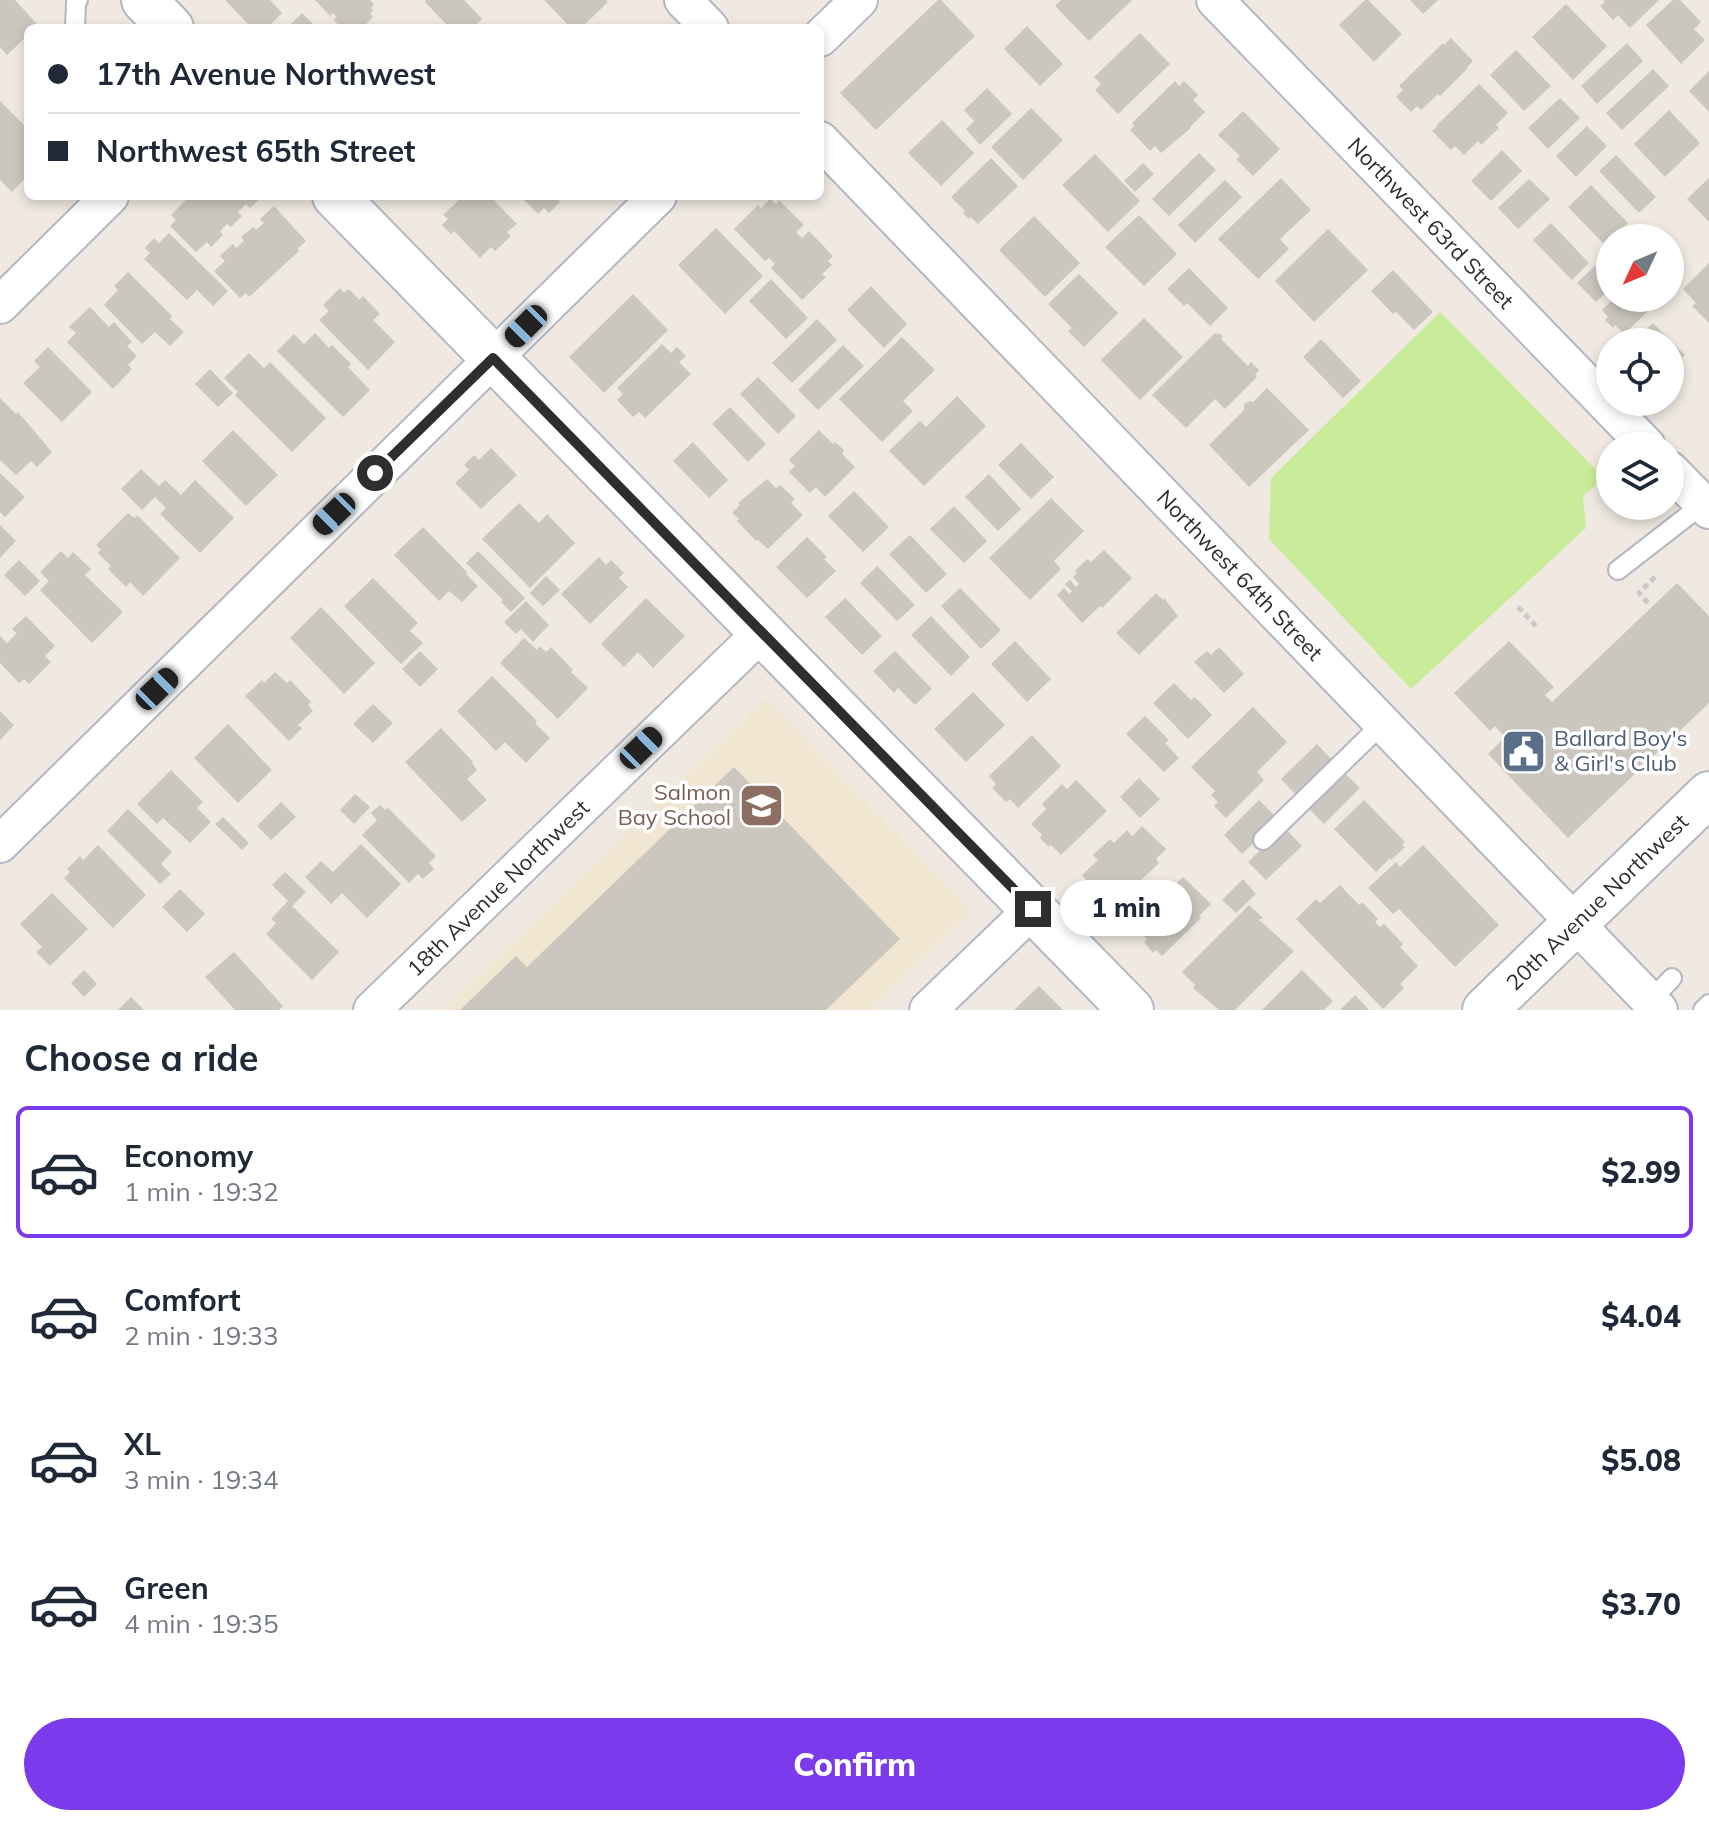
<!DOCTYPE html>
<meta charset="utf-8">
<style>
body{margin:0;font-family:Mulish,sans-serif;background:#f6f6f7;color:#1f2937;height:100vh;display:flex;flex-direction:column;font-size:30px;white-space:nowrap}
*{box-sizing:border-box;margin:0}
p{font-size:26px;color:#747a83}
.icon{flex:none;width:44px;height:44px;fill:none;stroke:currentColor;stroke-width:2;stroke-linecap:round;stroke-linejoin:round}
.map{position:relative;height:1010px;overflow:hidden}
.sheet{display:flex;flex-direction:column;background:#fff;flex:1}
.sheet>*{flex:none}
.hud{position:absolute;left:24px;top:24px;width:800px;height:176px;border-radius:12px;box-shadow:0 4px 12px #0003;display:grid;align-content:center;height:176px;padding:0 24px;background:#fff}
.needle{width:52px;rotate:226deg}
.tools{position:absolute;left:1596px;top:224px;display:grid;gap:16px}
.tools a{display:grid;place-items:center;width:88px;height:88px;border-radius:50%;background:#fff;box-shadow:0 4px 12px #0003;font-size:40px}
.end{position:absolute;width:36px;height:36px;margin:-18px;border:10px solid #2e2e2e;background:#fff;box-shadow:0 0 0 4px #fff}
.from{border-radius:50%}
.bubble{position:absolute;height:56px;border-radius:28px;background:#fff;box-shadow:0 4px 12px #0003;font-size:26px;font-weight:800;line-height:56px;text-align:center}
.car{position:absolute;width:24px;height:48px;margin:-24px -12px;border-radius:10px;box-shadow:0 0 6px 2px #0007;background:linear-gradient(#222 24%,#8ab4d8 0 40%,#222 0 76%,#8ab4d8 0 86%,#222 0)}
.hud b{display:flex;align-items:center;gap:28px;height:76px;font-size:30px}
.hud b+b{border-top:2px solid #e0e1e3}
.hud i{width:20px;height:20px;background:#1f2937}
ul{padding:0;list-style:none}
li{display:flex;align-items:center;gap:24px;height:132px;margin:0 16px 12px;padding:0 8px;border:4px solid transparent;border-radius:12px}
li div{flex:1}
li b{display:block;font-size:30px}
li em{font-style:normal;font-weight:800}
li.on{border-color:#7c3aed}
li>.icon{width:72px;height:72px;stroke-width:1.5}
h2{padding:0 24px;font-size:36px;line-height:96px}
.button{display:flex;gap:16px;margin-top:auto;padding:16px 24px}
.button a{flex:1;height:92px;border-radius:48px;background:#7c3aed;color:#fff;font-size:32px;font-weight:800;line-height:92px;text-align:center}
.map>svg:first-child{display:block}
.education{fill:#f0e6d1}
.pitch{fill:#c9ec9a}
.building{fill:#cbc7bf}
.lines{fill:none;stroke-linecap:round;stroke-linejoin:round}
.service-casing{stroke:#b4b7c1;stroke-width:22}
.minor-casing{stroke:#b4b7c1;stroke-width:40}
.tertiary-casing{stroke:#b4b7c1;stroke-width:48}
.path{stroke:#c9c9c9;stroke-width:5;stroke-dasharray:6 4;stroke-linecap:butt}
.service{stroke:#fff;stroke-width:18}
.minor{stroke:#fff;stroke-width:36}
.tertiary{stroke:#fff;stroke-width:44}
.route{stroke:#2e2e2e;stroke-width:10}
.labels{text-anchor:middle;stroke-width:7;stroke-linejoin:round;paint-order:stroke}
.street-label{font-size:22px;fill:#2e2e2e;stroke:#fff}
.service-label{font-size:22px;fill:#4e5e75;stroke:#fff;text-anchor:start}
.education-label{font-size:22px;fill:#785e54;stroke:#fff;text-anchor:end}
</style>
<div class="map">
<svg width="1709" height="1010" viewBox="0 0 1709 1010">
<rect width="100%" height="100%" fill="#efe9e1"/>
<polygon class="education" points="766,698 972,911 870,1010 444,1010"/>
<polygon class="pitch" points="1440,312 1604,478 1583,496 1586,528 1411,689 1269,539 1271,478"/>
<g class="building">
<polygon points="0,0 15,0 38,25 35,28 28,28 28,35 7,55 0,47"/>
<polygon points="225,0 270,0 282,13 267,28 252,28"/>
<polygon points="315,0 370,0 374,5 371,8 373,11 370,13 373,17 362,28 341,28 334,20 336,17 333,13 330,16"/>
<polygon points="426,0 464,0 482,19 473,28 450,28 425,2"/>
<polygon points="544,0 606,0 608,2 581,28 571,28"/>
<polygon points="938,0 941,0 975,36 876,130 840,93"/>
<polygon points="1061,0 1132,0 1089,41 1055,6"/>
<polygon points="1365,0 1368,0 1402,34 1374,62 1339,25"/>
<polygon points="1410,0 1438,0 1423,14"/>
<polygon points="1603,0 1659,0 1630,28 1618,15 1613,20 1600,6 1605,2"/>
<polygon points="1673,0 1680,0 1701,22 1694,29 1705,40 1681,64 1646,25"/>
<polygon points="1566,4 1607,46 1573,80 1532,37"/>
<polygon points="302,13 317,28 287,28"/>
<polygon points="1027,26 1063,64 1040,86 1004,49"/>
<polygon points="1140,33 1170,64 1118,114 1095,90 1101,84 1094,77"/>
<polygon points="1451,38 1473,61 1467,67 1468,68 1440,96 1438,94 1421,110 1417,106 1411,112 1396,97 1403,90 1399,86 1443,43 1444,45"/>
<polygon points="1627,43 1643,61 1597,104 1581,86"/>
<polygon points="1516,50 1551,86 1524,111 1490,75"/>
<polygon points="1653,69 1669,86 1622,130 1606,113"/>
<polygon points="1709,71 1709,112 1689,91"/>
<polygon points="1175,81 1179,86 1184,81 1198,95 1193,100 1205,112 1190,127 1191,128 1161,153 1155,146 1150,151 1130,130 1134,126 1132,123"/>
<polygon points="1479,84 1508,113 1496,125 1499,128 1481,145 1478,141 1464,155 1455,146 1451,150 1432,131 1437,127 1436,126"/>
<polygon points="987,88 1012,114 980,145 966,129 974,121 964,110"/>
<polygon points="1560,98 1580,118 1548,149 1528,128"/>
<polygon points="0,101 28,129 28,175 12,192 0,180"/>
<polygon points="1031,108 1063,140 1023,180 991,147"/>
<polygon points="1669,110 1700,143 1665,177 1634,144"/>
<polygon points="1243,111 1280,149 1253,176 1236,159 1240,156 1218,135"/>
<polygon points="942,120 974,153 941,186 908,153"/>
<polygon points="1587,126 1607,146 1576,177 1556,156"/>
<polygon points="1502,150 1522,171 1491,201 1471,181"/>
<polygon points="1199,153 1216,170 1169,216 1152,199"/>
<polygon points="1095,154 1140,201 1108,232 1062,185"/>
<polygon points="1616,155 1656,197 1639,213 1599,171"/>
<polygon points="991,158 1018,186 978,224 971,217 969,219 963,213 965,211 951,197"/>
<polygon points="1143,163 1154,174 1135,192 1124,181"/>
<polygon points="1281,178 1311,210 1280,239 1289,249 1258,279 1218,239"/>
<polygon points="1709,178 1709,222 1687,199"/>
<polygon points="1529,179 1550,199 1518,229 1498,208"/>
<polygon points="1225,180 1242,197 1195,243 1178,225"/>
<polygon points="1591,185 1628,223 1612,238 1610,238 1605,245 1568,207"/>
<polygon points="190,196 263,196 250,208 246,204 238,212 242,216 231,227 227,224 220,231 223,235 211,247 207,242 196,252 170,226 176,220 171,215"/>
<polygon points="463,196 490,196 517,224 507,232 511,236 495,251 491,247 480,258 454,231 451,234 442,225 448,219 443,215"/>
<polygon points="520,196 555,196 560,202 549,213 544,208 538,214"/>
<polygon points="770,199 776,204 779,200 804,225 796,232 802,238 809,231 833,256 828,261 832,265 822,274 826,277 802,300 771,268 775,264 769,258 765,261 734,229 758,205 761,208"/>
<polygon points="274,206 306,241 298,248 299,251 249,297 246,293 240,298 214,271 225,261 220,256 233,244 236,248 244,241 241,237 253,227 256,230 264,223 260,219"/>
<polygon points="1139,215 1177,254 1144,286 1105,247"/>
<polygon points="1034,216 1080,263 1045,297 999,250"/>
<polygon points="1551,223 1589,263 1572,280 1533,240"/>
<polygon points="716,228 763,276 725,314 678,265"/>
<polygon points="1328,229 1368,270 1314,322 1275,281"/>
<polygon points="169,233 228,291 213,306 197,290 187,300 144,259 150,253 145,248 154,238 159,243"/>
<polygon points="1610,252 1610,289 1596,302 1577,283"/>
<polygon points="1709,263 1709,323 1692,306 1696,303 1683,289"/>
<polygon points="1189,268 1228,308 1210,326 1187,303 1184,306 1167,289"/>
<polygon points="1393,270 1433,312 1414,330 1396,312 1393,314 1371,291"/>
<polygon points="128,272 172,316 170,319 184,332 170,346 155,332 142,344 104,305 118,290 114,286"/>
<polygon points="1079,274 1118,313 1084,347 1068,331 1072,328 1048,304"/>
<polygon points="771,279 808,318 786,339 749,301"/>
<polygon points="871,286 907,324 884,348 847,310"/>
<polygon points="340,288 344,293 349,289 359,300 363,296 380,314 373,320 395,342 368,370 319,320 329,311 323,305"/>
<polygon points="633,294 668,330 604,393 569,357"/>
<polygon points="1615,298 1662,298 1624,334 1615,325 1613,328 1605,320 1608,317 1602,310"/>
<polygon points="90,307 109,327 114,322 132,342 127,346 137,356 128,365 132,369 113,389 67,342 76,333 69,327"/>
<polygon points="1144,318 1183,357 1140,400 1101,360"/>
<polygon points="817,319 837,340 792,383 772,363"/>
<polygon points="1653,323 1685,355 1670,370 1670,342 1633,342"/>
<polygon points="315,333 329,348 332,345 351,364 348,367 370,390 343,417 277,351 294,334 304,344"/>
<polygon points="1215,333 1217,335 1219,333 1223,337 1221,339 1248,366 1251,362 1259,370 1255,375 1257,377 1225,409 1215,399 1186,428 1152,395"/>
<polygon points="902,337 935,370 903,401 913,411 882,442 839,399"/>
<polygon points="1321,339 1361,381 1343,398 1303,357"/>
<polygon points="662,344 671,353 677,347 686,356 679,362 691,374 645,418 639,412 633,417 617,400 623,394 617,388"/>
<polygon points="843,345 864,366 818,410 798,390"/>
<polygon points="48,347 92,392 62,422 23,383 40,367 34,361"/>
<polygon points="249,353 264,368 270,362 326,418 292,452 235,395 238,392 224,378"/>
<polygon points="210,369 233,393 218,407 195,384"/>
<polygon points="758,377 796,416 778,434 740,394"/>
<polygon points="1267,388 1309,430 1249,487 1209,445 1244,410 1244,404 1250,401 1253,402"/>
<polygon points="957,396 986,426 924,486 889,451 920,421 926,427"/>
<polygon points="0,398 16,414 18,412 52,452 37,467 31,461 16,475 0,460"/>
<polygon points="730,407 766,444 748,462 712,424"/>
<polygon points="233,430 278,475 246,506 202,461"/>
<polygon points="819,430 833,444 835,442 844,450 842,454 855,467 825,497 816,487 810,493 789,472 795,466 789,460"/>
<polygon points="693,442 728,480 709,498 673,461"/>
<polygon points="1021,443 1054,477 1031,499 998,465"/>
<polygon points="491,448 517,475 481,509 455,483 469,470 464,465 474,455 479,460"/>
<polygon points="141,469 159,486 165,480 181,495 195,480 234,518 200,553 160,514 166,508 155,497 142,510 121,489"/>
<polygon points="0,473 25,497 5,517 0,512"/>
<polygon points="989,474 1021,509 998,531 965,497"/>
<polygon points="767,479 776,488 780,485 795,499 791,503 803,515 768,549 758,540 756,541 737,521 739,519 732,513 740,505 738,503"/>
<polygon points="854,491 889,527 863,552 828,516"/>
<polygon points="1051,498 1084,531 1054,561 1061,569 1030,600 989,558"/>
<polygon points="519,503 539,523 547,514 575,543 530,588 482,539"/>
<polygon points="954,506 987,541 964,563 930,529"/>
<polygon points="128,513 134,518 137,515 180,558 143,596 130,582 126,587 108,569 111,566 98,553 101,550 96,545"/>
<polygon points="0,525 16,541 0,558"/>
<polygon points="423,527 467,572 466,574 478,586 462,602 449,591 439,601 394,555"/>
<polygon points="910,535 947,574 926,593 889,554"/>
<polygon points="807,537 827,557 824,559 836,571 807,598 776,567"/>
<polygon points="1104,550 1132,578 1102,608 1100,606 1082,623 1057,595 1064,588 1069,594 1072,591 1065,584 1070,580 1076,587 1079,584 1073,577 1077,573 1075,571 1087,559 1091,562"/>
<polygon points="61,551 68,558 73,552 91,569 85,575 123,612 92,643 40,590 49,581 40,572"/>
<polygon points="478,551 525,598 511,612 501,602 503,600 466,563"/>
<polygon points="599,557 606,565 611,560 624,573 619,578 628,587 590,624 561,594"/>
<polygon points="19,560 40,581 25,596 4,575"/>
<polygon points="877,566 915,605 897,621 860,583"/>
<polygon points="546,576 560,590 543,606 530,593"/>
<polygon points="373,578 418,623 410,631 423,643 401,664 344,606"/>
<polygon points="1677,583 1709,616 1709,703 1568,838 1488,754 1505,737 1495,726 1490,731 1454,693 1509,641 1554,687 1545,695 1552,702"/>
<polygon points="960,588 1001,630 981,649 941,606"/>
<polygon points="1156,593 1163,600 1164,598 1178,616 1139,655 1116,633"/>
<polygon points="646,598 685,636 653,668 638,652 624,667 601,644"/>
<polygon points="845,598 882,636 862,655 825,617"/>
<polygon points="526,601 549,625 533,642 521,629 516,634 504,622"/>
<polygon points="321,607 375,663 344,694 290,638"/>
<polygon points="26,616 55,646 45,656 51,662 29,684 24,679 19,683 0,663 0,636 7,643 17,633 12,629"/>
<polygon points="931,616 970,657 951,676 911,635"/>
<polygon points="524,638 537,650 540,646 546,652 551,647 573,670 571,672 588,688 558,719 500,663"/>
<polygon points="1015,641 1051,679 1027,702 991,664"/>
<polygon points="1219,647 1244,674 1224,693 1194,662 1207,651 1211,655"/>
<polygon points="420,651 438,669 420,687 402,669"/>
<polygon points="895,651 932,689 915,705 898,688 894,693 873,671"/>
<polygon points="275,672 287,683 290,680 311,702 308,705 313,711 298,725 302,728 289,741 245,696 262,680 264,683"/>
<polygon points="492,676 537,721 535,723 550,738 526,763 505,742 496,751 457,711"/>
<polygon points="1174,683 1191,700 1195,697 1212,715 1188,739 1153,703"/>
<polygon points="973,692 1005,725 966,762 934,729"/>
<polygon points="373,704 393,723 373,743 353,724"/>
<polygon points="1253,707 1287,742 1257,772 1264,780 1226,818 1214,806 1218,802 1211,795 1215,791 1191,767"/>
<polygon points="0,711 14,725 0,740"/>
<polygon points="1145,716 1169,740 1165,743 1179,758 1164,772 1126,734"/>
<polygon points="228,724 272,770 238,803 194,758"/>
<polygon points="441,728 473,762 472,763 477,770 467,779 487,800 462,822 405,762"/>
<polygon points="1032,735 1061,766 1018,808 1010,799 1006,802 992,788 996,784 989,776"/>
<polygon points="1317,744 1335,763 1299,798 1281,779"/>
<polygon points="734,767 900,939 826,1010 460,1010 516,956 527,967"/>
<polygon points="171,770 203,802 197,808 211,822 190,843 163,818 157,824 137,804"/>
<polygon points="1341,770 1360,788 1324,824 1305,805"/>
<polygon points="1139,778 1160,799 1140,818 1120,797"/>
<polygon points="1076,780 1107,811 1061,855 1051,845 1049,847 1040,838 1042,835 1031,824 1046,809 1042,804 1062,784 1067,789"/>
<polygon points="355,794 370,807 354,824 340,810"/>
<polygon points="1259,800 1278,819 1242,854 1224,835"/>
<polygon points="1364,800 1405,842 1402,845 1405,847 1391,860 1390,858 1376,872 1334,829"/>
<polygon points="281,802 296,817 271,840 257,826"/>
<polygon points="380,805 385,810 388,808 436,856 429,863 434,869 423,879 418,874 409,883 362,835 377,820 371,813"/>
<polygon points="128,809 172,852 161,864 171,874 160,884 107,831"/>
<polygon points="223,817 249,843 242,850 215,824"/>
<polygon points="1142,826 1166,849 1156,859 1159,863 1113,907 1105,898 1099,903 1086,890 1091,885 1082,875 1098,860 1093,855 1110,839 1114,843 1127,830 1132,836"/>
<polygon points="1284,827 1302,846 1266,880 1248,862"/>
<polygon points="361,844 401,884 367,918 342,893 331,904 305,877 321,861 333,872"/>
<polygon points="98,845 146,895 113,928 64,878 70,872 67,869 80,856 83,860"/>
<polygon points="1423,845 1499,925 1455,967 1399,909 1393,914 1368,888 1396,862 1400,867"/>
<polygon points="285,872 306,892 292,906 339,952 312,980 266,934 276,923 271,919 288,901 272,885"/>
<polygon points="1183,877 1211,904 1199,916 1201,918 1162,956 1156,950 1153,953 1144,942 1147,939 1132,925"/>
<polygon points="1243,879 1256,894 1236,913 1222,900"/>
<polygon points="1340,885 1359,905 1362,902 1378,919 1375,922 1380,927 1384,924 1403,944 1400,947 1418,966 1400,984 1404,988 1383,1009 1296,919 1316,899 1320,903"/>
<polygon points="180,889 205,914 187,932 162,907"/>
<polygon points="52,893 88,929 50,966 36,952 42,947 20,924"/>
<polygon points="1249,905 1263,918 1259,920 1294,951 1235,1010 1219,1010 1193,988 1195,985 1182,972"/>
<polygon points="234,952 283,1006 279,1010 235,1010 205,977"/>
<polygon points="84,970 97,984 84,997 71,983"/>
<polygon points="1302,970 1333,1001 1324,1010 1262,1010"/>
<polygon points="1039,986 1063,1010 1014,1010"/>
<polygon points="1355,995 1369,1010 1340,1010"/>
<polygon points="131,997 144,1010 118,1010"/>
</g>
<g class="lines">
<defs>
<g id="service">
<polyline points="75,28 76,2 78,0"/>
<polyline points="1618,570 1703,504"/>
<polyline points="1263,840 1383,723"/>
<polyline points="1650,1001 1672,978"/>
<polyline points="1703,1010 1709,1004"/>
</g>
<g id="minor">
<polyline points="683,0 710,28"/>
<polyline points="1215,0 1647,446"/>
<polyline points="820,38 859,0"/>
<polyline points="820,140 1659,1010"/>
<polyline points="0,305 110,196"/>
<polyline points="1670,470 1709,510"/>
<polyline points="0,844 658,196"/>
<polyline points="372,1010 762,632"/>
<polyline points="928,1010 1033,909"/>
</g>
<g id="tertiary">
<polyline points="144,0 171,28"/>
<polyline points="335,196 1131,1010"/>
<polyline points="1485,1010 1709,794"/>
</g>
</defs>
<use href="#service" class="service-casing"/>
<use href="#minor" class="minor-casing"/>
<use href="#tertiary" class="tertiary-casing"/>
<g class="path">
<polyline points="1648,603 1639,593 1658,574"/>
<polyline points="1518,607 1536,626"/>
</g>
<use href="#service" class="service"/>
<use href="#minor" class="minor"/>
<use href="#tertiary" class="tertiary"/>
</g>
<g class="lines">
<polyline class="route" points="375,473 493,358 1033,909"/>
</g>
<defs>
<symbol id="civic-square" viewBox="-11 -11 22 22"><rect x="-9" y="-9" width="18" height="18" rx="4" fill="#5c6f8a" stroke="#fff"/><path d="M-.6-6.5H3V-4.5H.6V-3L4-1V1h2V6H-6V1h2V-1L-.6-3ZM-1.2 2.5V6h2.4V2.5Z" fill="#fff"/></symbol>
<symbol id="school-square" viewBox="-11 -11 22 22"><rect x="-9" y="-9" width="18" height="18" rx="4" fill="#8d6e63" stroke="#fff"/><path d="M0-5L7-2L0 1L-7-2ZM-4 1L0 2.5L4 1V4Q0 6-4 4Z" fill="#fff"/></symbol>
</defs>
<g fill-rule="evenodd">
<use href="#civic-square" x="1498" y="726" width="51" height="51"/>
<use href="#school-square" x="736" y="780" width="51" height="51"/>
</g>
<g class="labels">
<g class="street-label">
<text transform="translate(1431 223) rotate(46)" y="8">Northwest 63rd Street</text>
<text transform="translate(1240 575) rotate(46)" y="8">Northwest 64th Street</text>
<text transform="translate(498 888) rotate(-44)" y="8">18th Avenue Northwest</text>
<text transform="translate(1597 902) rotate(-44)" y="8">20th Avenue Northwest</text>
</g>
<g class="service-label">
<text x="1554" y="746">Ballard Boy's<tspan x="1554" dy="25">&amp; Girl's Club</tspan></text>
</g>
<g class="education-label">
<text x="731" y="800">Salmon<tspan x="731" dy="25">Bay School</tspan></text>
</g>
</g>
</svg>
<div class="tools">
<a><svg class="needle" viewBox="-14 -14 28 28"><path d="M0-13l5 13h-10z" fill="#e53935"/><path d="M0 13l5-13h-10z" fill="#747a83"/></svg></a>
<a><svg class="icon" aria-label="locate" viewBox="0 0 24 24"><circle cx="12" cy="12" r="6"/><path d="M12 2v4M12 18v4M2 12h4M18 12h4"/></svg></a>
<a><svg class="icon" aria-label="layers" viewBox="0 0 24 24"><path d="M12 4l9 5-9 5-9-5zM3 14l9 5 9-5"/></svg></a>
</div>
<i class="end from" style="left:375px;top:473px"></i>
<i class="end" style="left:1033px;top:909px"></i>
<div class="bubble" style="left:1060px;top:880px;width:132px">1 min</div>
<i class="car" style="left:526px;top:326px;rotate:225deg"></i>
<i class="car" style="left:334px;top:514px;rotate:226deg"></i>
<i class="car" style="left:157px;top:689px;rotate:46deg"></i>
<i class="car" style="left:641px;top:748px;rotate:46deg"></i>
<div class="hud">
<b><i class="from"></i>17th Avenue Northwest</b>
<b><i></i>Northwest 65th Street</b>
</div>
</div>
<section class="sheet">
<h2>Choose a ride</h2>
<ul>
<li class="on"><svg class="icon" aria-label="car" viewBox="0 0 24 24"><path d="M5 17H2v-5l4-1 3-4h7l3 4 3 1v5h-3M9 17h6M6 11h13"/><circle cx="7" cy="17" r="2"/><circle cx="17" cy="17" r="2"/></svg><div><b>Economy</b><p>1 min · 19:32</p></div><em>$2.99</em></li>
<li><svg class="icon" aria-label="car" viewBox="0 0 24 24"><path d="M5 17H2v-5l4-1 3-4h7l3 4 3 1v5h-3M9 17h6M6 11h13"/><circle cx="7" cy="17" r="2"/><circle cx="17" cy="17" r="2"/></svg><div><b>Comfort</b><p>2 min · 19:33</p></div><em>$4.04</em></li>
<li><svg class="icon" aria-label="car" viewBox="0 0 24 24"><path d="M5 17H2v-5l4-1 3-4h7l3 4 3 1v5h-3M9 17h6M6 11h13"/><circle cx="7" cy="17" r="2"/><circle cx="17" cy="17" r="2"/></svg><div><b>XL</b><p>3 min · 19:34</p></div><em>$5.08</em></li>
<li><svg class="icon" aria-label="car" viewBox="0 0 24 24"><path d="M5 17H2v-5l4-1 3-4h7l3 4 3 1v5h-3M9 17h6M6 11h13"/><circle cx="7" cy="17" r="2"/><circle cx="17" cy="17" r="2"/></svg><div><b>Green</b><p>4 min · 19:35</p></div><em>$3.70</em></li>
</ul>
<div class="button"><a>Confirm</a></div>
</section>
